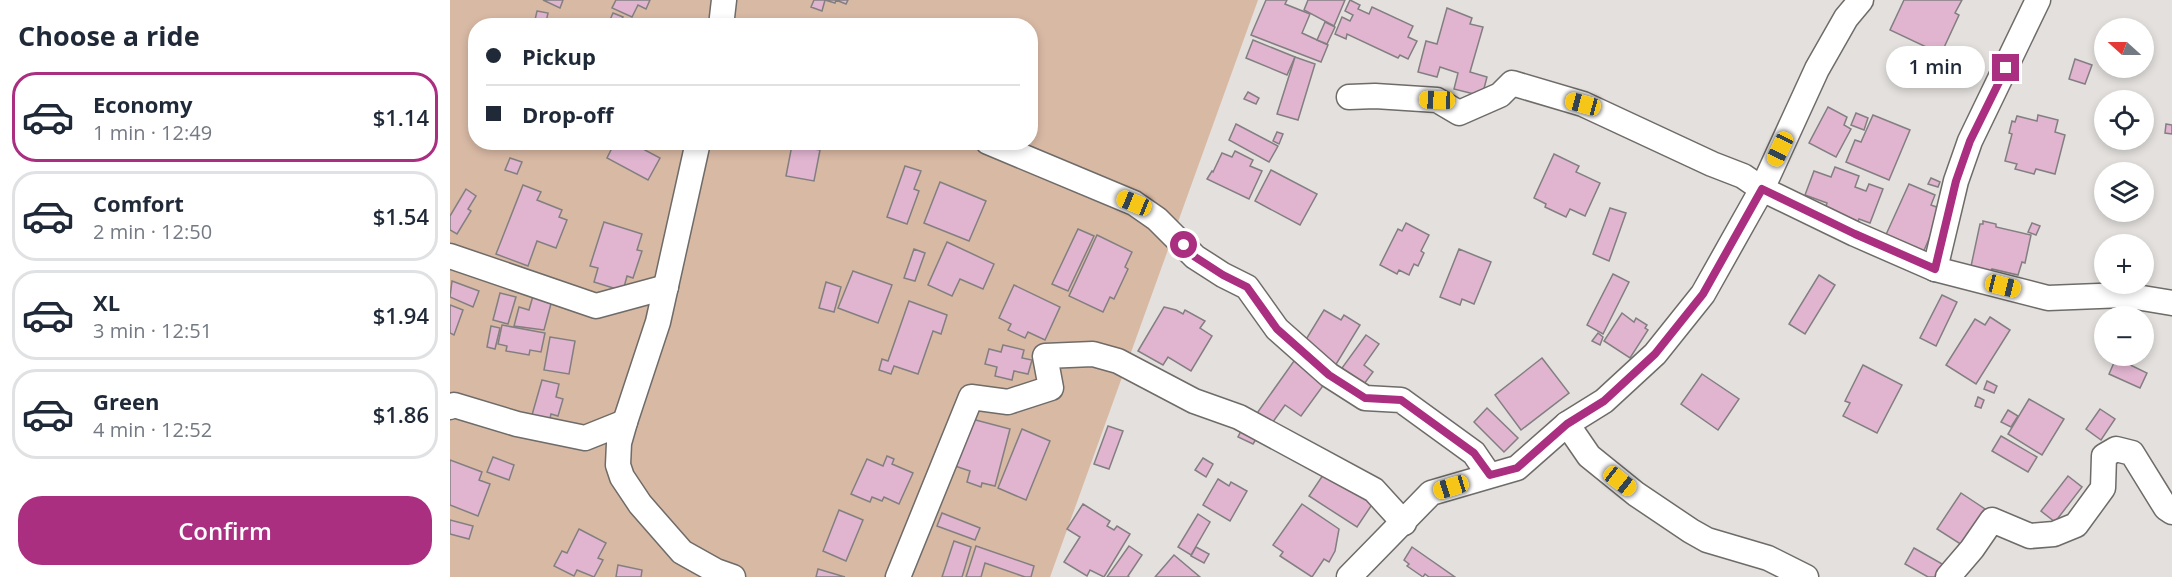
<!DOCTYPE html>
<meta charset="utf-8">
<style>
body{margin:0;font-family:"Open Sans",sans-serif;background:#f6f6f7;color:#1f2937;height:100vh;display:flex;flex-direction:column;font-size:22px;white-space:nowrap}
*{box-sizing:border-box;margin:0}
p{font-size:20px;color:#747a83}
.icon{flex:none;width:33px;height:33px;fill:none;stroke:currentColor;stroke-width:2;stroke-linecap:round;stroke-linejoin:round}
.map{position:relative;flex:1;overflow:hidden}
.details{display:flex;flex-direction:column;background:#fff;width:450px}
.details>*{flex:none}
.guide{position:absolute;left:18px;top:18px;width:570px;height:132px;border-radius:24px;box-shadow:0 3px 9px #0003;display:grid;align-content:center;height:132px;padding:0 18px;background:#fff}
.needle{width:39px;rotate:291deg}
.fabs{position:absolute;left:1644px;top:18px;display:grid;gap:12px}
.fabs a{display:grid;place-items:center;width:60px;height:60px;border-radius:50%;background:#fff;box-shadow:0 3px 9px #0003;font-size:30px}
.end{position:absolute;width:27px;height:27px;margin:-14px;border:8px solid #ab2f81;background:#fff;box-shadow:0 0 0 3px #fff}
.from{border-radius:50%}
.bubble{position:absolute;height:42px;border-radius:21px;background:#fff;box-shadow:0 3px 9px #0003;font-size:20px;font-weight:600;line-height:42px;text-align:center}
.car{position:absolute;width:18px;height:36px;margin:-18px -9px;border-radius:8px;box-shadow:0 0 4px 2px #0007;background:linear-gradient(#f5c518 24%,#345 0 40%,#f5c518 0 76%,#345 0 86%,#f5c518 0)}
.guide b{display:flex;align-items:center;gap:21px;height:57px;font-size:22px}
.guide b+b{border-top:2px solid #e0e1e3}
.guide i{width:15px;height:15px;background:#1f2937}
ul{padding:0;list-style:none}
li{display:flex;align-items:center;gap:18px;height:90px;margin:0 12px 9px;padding:0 6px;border:3px solid #e0e1e3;border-radius:24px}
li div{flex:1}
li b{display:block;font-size:22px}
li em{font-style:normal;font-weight:600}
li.current{border-color:#ab2f81}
li>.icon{width:54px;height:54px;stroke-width:1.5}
h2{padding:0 18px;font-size:27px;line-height:72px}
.cta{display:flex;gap:12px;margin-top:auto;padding:12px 18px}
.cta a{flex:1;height:69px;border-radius:24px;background:#ab2f81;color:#fff;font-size:24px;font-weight:600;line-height:69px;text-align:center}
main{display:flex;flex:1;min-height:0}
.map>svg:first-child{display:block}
.green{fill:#d8b9a4;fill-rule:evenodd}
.building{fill:#e1b5d0;stroke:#837f81;stroke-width:1.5}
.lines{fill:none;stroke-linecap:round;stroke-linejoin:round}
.minor-casing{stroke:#6e6b68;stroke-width:27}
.minor{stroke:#fff;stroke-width:24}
.route{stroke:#ab2f81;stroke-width:8}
</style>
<main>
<section class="details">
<h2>Choose a ride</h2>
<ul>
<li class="current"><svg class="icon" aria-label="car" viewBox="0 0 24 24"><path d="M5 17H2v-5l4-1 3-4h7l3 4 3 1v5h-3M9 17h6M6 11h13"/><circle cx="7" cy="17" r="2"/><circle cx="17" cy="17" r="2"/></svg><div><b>Economy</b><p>1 min · 12:49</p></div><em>$1.14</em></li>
<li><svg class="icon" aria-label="car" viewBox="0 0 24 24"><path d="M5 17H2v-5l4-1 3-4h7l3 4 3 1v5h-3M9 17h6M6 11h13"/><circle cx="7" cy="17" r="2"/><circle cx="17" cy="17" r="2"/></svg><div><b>Comfort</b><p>2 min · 12:50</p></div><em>$1.54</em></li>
<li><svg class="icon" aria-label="car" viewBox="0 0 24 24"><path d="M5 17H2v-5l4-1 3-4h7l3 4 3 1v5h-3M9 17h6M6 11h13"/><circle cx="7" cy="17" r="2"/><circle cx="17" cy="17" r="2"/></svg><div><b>XL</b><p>3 min · 12:51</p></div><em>$1.94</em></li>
<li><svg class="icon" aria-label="car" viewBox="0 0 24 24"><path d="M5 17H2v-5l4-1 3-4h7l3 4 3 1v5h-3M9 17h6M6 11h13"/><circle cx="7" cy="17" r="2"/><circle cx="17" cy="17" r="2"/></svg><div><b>Green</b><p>4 min · 12:52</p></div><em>$1.86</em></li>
</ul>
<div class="cta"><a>Confirm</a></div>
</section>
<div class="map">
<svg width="1722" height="577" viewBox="0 0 1722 577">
<rect width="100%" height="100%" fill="#e3e0dd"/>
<path class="green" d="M0 0H808L600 577H0ZM26 26H580V142H26Z"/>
<g class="building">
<polygon points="93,0 113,0 110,8"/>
<polygon points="166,0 200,0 196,9 188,5 182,17 162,8"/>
<polygon points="364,0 398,0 396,4 386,0 385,3 375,0 372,11 361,7"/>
<polygon points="816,0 837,0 835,4 860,14 852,33 878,45 871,62 801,35"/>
<polygon points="858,0 895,0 884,26 854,10"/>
<polygon points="900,0 910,5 908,9 919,14 922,7 963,26 958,37 967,41 958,59 950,55 948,58 897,34 896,39 885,34 892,17 900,21 903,15 895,11"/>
<polygon points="1454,0 1512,0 1505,13 1509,15 1491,54 1440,30"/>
<polygon points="997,8 1022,18 1020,24 1033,27 1020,72 1037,77 1032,96 1004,89 1008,73 990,67 987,77 968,72 976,41 987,44"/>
<polygon points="87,11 98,13 96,22 85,20"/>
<polygon points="163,13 173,17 169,25 160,20"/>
<polygon points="875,22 885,27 877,44 867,40"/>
<polygon points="803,40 845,57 837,75 796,58"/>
<polygon points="845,57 865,64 848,120 827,114"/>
<polygon points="1625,59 1642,65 1635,84 1619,79"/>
<polygon points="798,92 809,98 806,104 794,99"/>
<polygon points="1378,107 1397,117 1394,125 1401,129 1386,157 1359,143"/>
<polygon points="1406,113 1418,118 1414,130 1401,125"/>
<polygon points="1423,115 1460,130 1439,180 1396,162 1405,140 1411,142"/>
<polygon points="1588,115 1608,120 1605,132 1615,135 1605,174 1586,169 1584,174 1565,169 1567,164 1555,161 1562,134 1559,133 1562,121 1565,122 1567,116 1587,121"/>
<polygon points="786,124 828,146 819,162 779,140"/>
<polygon points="1716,124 1722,125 1722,134 1715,133"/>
<polygon points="827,132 833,134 829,144 823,141"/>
<polygon points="165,142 180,142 210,158 198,180 157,158"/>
<polygon points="342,145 370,150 364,181 336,176"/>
<polygon points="785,151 803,160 800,166 812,171 799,199 757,179 762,171 763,172 772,153 782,157"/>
<polygon points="1104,154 1129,166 1126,172 1150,183 1135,216 1120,209 1116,217 1095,207 1096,204 1084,198"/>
<polygon points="60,158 72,162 67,174 55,170"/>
<polygon points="455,166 471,171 464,189 469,191 457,224 437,217"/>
<polygon points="1385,167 1409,176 1405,187 1416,191 1419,184 1433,189 1420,223 1409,219 1405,230 1374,213 1377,203 1355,195 1364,171 1381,177"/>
<polygon points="821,170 867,194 850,225 805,201"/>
<polygon points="1481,178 1490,182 1488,187 1478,184"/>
<polygon points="490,182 536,201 519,241 474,223"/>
<polygon points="1459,184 1485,195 1481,205 1492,209 1472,255 1434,239"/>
<polygon points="73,185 91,192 87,200 112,210 109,217 117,220 106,248 87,241 78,266 46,254"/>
<polygon points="16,189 26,196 18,209 21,211 7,234 0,230 0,216"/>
<polygon points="1160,208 1176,213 1159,261 1143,254"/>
<polygon points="1533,221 1546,224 1546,227 1581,235 1575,263 1572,262 1568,275 1542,269 1540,276 1520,271 1530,224 1533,224"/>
<polygon points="154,222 192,234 187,250 192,251 183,278 177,276 173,291 144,282 148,268 140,266"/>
<polygon points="956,223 979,235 971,251 974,253 968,266 964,264 959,275 949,270 947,274 930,265 948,229 952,231"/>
<polygon points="1582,223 1590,226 1586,235 1578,232"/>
<polygon points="628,229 644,236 618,291 602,284"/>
<polygon points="647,235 682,252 675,267 678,269 664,299 660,297 653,312 619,296"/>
<polygon points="497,242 544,264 533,289 510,279 502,296 478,285"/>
<polygon points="464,249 475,253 465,281 454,278"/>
<polygon points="1009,249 1041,262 1024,304 1012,299 1010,305 990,297"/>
<polygon points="403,271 442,285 428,323 388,308"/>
<polygon points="1163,274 1179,282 1153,334 1137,325"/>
<polygon points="1369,275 1385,285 1355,334 1339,324"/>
<polygon points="2,281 29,291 23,307 0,297"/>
<polygon points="376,282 391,287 384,312 369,308"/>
<polygon points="564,285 610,307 595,340 578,332 575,338 558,330 561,324 549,318"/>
<polygon points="50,293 66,297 58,324 43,320"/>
<polygon points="1492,295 1507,302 1486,346 1470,338"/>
<polygon points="83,296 102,300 94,330 64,326 69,307 79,310"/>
<polygon points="459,301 497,315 491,334 483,331 468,374 444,366 441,374 429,370 432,359 438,361"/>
<polygon points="0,305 13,310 4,335 0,333"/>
<polygon points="714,307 726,310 733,314 735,310 755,321 750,328 762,336 741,371 718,357 713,365 688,351"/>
<polygon points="874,310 891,320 894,315 910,325 885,366 852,346"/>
<polygon points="1172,313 1184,322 1186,318 1197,325 1195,328 1198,330 1180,358 1154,341"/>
<polygon points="1540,317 1560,330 1526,384 1496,365 1525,319 1535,325"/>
<polygon points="52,325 95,333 91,352 80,350 79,355 56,351 57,346 48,344"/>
<polygon points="41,326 50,328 45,349 37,347"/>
<polygon points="1148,333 1153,337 1150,345 1142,341"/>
<polygon points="916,335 929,344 914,365 923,372 914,384 892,368"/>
<polygon points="100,337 125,341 119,374 94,370"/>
<polygon points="553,345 574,350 572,358 582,360 578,374 564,371 562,380 545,376 547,367 535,364 539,349 551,352"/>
<polygon points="1092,358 1119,393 1071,430 1045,395"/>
<polygon points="1666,358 1697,373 1690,388 1659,374"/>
<polygon points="844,361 875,383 851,416 835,405 820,426 805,416"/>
<polygon points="1413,365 1452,385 1427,433 1393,416 1400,403 1395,401"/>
<polygon points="1252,374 1289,399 1268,430 1231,404"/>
<polygon points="92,380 109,384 106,397 113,399 108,416 101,414 98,427 80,422"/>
<polygon points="1537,381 1547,386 1544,393 1534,389"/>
<polygon points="1528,397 1534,400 1531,408 1525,406"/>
<polygon points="1579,399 1614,419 1592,455 1558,434"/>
<polygon points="1037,408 1068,438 1054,452 1024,422"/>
<polygon points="1650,409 1665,419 1651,440 1636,429"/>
<polygon points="1558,410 1568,416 1561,427 1551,422"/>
<polygon points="518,418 560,429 545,486 532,483 531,487 517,482 520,471 505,466"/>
<polygon points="658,426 673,431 659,469 644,464"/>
<polygon points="572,429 600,441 576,500 548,488"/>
<polygon points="792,429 808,436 803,444 788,437"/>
<polygon points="1551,436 1587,457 1578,472 1542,451"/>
<polygon points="437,456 444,459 442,464 463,473 449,504 434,497 432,501 422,497 420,502 401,494 417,459 433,466"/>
<polygon points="43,457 64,465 59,480 37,472"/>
<polygon points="753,458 763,464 756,477 745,470"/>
<polygon points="0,460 32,472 29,480 40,484 28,516 0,505"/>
<polygon points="875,472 923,503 907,527 859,496"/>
<polygon points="1618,476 1632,487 1605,522 1591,511"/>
<polygon points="768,479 779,486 781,482 797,491 780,521 753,505"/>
<polygon points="1511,493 1535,509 1512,545 1487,529"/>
<polygon points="633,504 660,521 657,526 664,530 667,526 680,534 654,577 640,570 637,576 614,562 630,537 617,529"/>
<polygon points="852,504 889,529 885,551 879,562 874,559 862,577 830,556 833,552 823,545"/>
<polygon points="389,510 413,520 396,561 373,551"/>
<polygon points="492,513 530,528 525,540 487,526"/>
<polygon points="748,514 760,522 741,555 728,547"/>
<polygon points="0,520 23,526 19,539 0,534"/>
<polygon points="129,529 156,543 148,558 153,560 144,577 127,570 124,576 104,566 112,551 117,553"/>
<polygon points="504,541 521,547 512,577 492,577"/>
<polygon points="526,546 584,566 581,577 575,577 535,563 531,577 516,577"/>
<polygon points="679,546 692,555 678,576 679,577 657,577"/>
<polygon points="746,547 759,554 754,563 741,556"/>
<polygon points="962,547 1005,577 979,577 975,574 973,577 957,566 959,564 954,560"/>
<polygon points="1464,548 1494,565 1487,577 1478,577 1455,564"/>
<polygon points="724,555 750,577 705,577"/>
<polygon points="168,565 192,570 191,577 166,577"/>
<polygon points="368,569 395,577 366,577"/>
</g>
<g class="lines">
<defs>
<g id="minor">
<polyline points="271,26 274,0"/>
<polyline points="899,97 925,96 987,100 1009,113 1050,95 1062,83 1133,104 1262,164 1293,176 1312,189 1405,234 1485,269 1598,298 1674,295 1722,303"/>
<polyline points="248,142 208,322 175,422 169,443 168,465 172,477 190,504 232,552 266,571 283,577"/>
<polyline points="538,142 684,203 707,219 745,257 773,275 797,287 827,329 879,375 915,398 951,400 1024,453 1039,475"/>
<polyline points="0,256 146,306 216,287"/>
<polyline points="1485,269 1506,181 1520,141 1588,0"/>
<polyline points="0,407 4,405 67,424 135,438 175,422"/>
<polyline points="1117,424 1139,456 1186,494 1241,531 1257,540 1318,558 1356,577"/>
<polyline points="448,577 521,397 558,402 601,388 595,356 643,354 668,361 744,401 789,417 924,490 954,523"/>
<polyline points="899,577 981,493 1067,468 1117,424 1154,401 1205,354 1253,294 1312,189 1367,69 1396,18 1411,0"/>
<polyline points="1498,577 1522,549 1542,520 1580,536 1604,534 1626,525 1653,488 1654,456 1666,449 1682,453 1716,508 1722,512"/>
</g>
</defs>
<use href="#minor" class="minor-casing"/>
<use href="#minor" class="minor"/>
</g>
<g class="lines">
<polyline class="route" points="734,245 745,257 773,275 797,287 827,329 879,375 915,398 951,400 1024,453 1040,475 1067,468 1117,424 1154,401 1205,354 1253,294 1312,189 1405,234 1485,269 1506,181 1520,141 1556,68"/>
</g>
</svg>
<div class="fabs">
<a><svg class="needle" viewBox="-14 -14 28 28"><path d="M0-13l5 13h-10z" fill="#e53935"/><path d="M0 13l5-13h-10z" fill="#747a83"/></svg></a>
<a><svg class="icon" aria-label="locate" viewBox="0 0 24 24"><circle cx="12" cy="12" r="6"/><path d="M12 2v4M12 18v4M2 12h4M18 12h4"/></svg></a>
<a><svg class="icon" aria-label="layers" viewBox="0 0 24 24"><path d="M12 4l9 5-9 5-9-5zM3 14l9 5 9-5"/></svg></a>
<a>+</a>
<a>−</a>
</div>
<i class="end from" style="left:734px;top:245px"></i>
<i class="end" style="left:1556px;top:68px"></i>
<div class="bubble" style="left:1436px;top:46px;width:99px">1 min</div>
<i class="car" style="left:987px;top:100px;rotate:272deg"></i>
<i class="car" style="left:1133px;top:104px;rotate:285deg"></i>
<i class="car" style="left:1330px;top:149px;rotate:205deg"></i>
<i class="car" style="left:684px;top:203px;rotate:292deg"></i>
<i class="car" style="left:1553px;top:286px;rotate:104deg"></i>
<i class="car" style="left:1170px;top:481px;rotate:128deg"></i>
<i class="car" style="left:1001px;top:487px;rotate:253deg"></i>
<div class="guide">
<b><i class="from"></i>Pickup</b>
<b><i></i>Drop-off</b>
</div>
</div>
</main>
